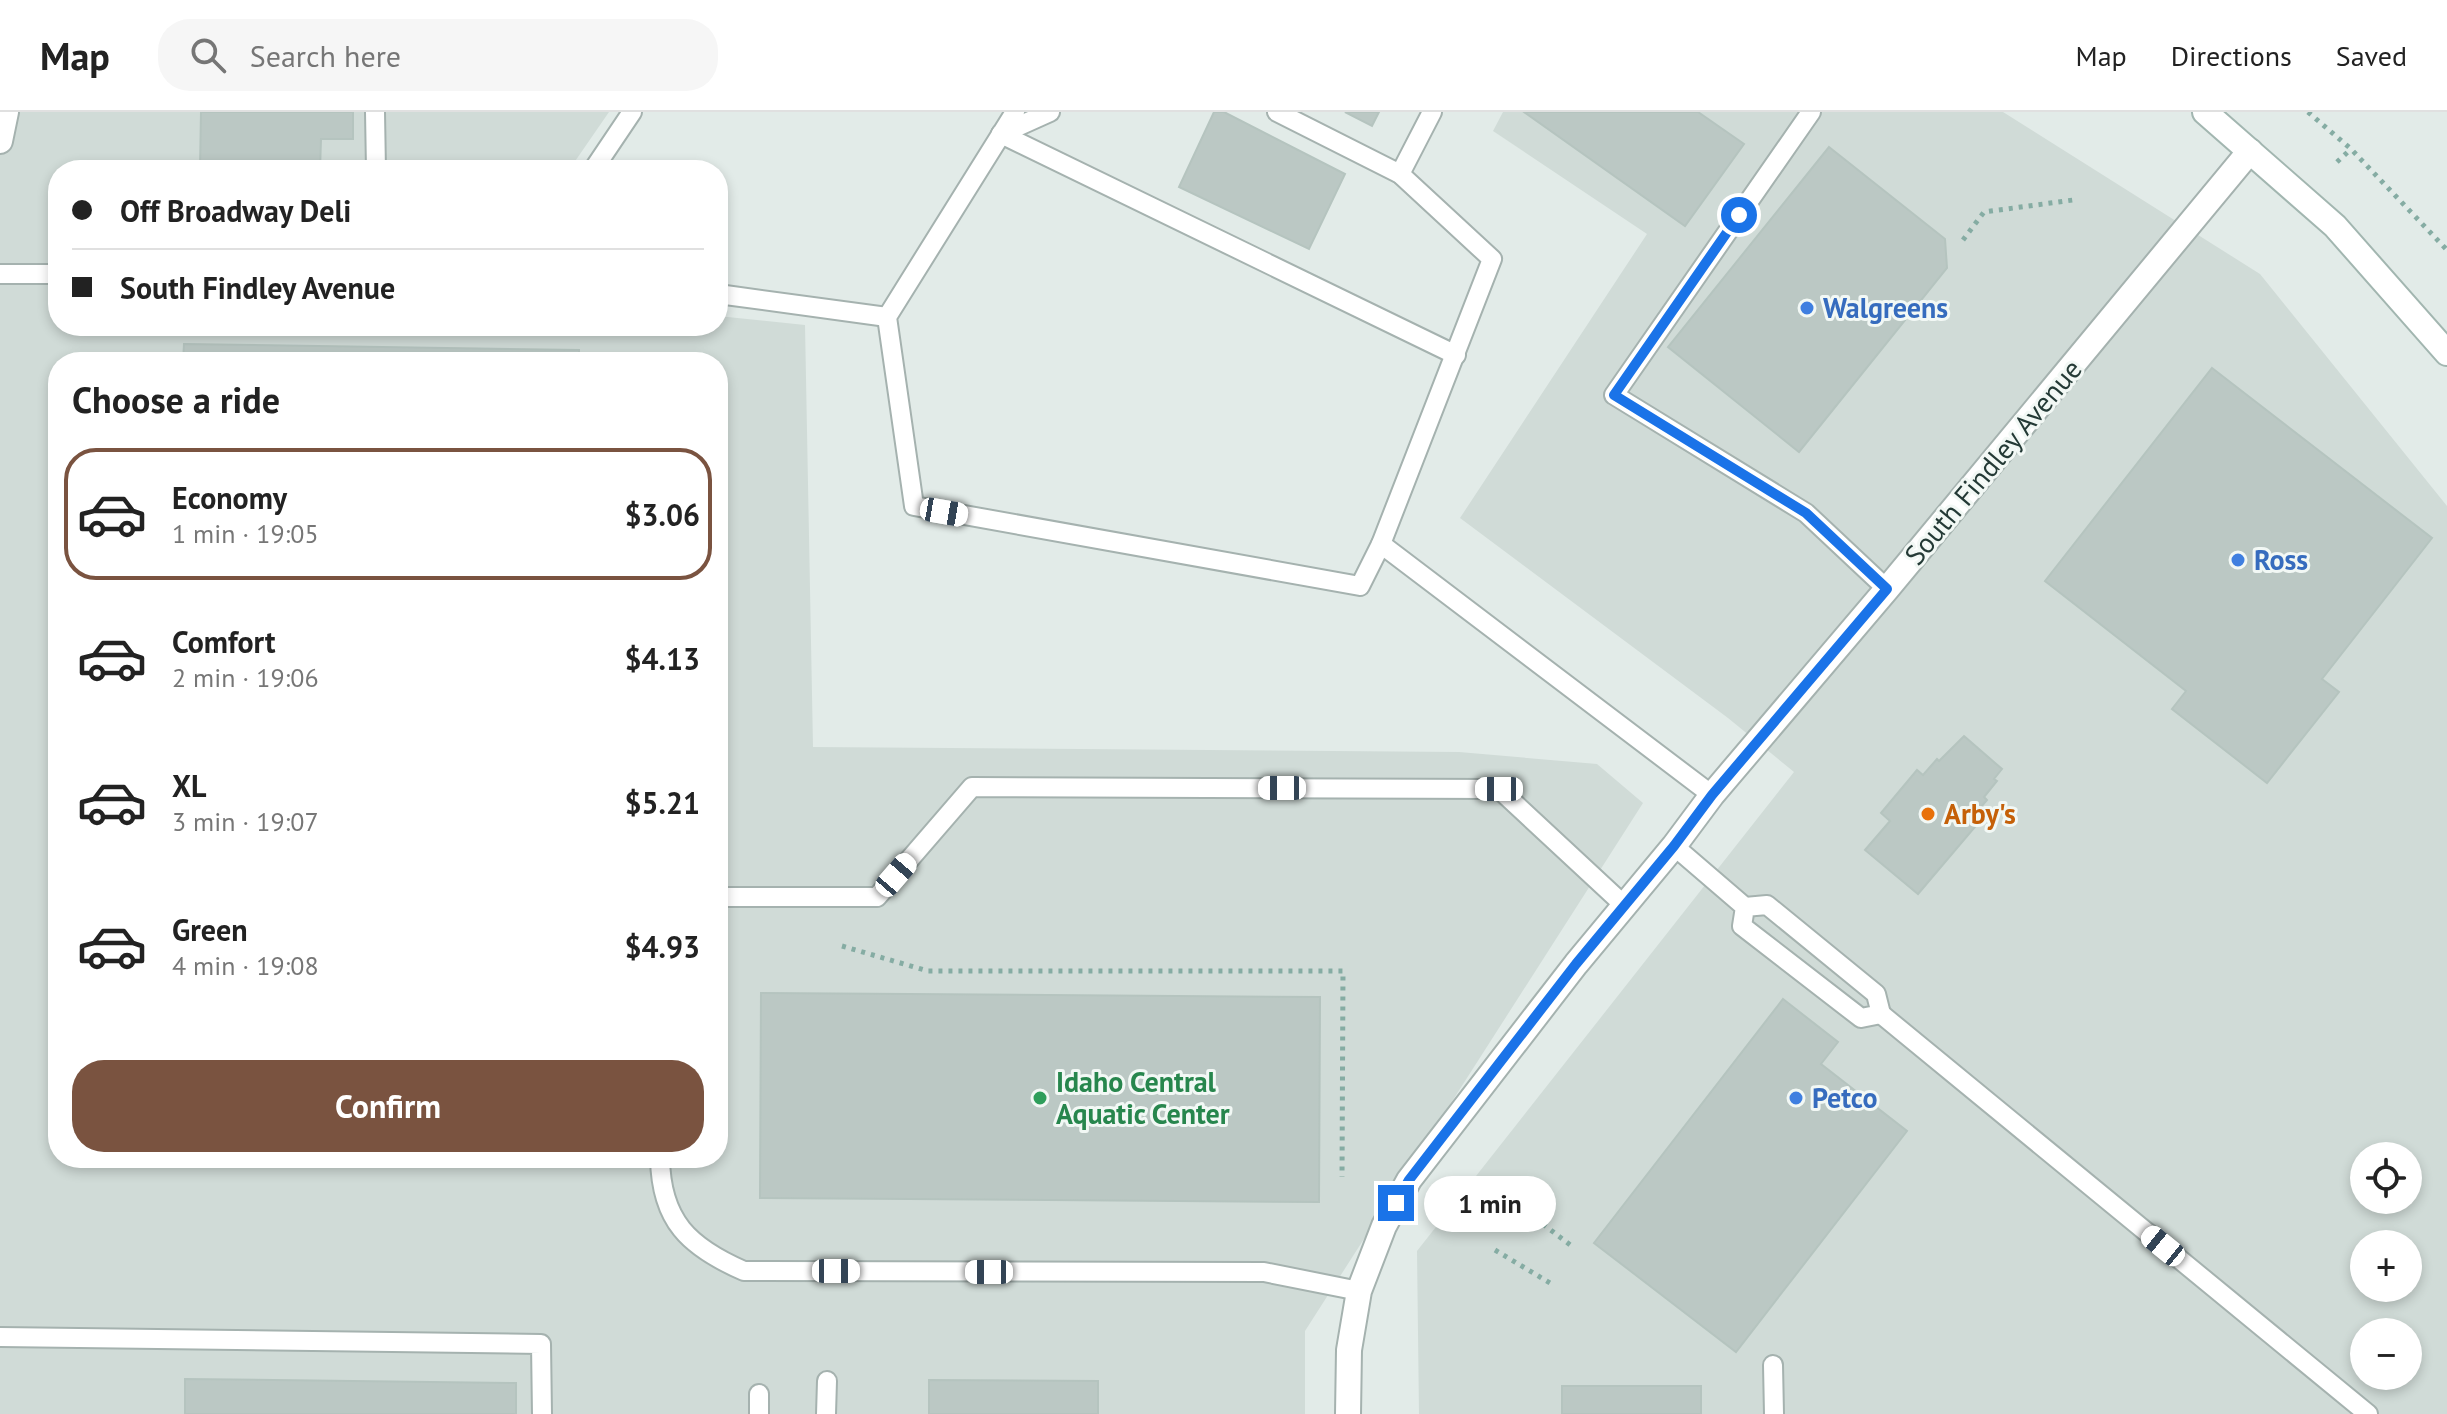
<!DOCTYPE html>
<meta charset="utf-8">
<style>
body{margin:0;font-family:"PT Sans",sans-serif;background:#f6f6f6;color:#222;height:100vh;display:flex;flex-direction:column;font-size:30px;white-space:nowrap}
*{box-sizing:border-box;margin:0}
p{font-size:26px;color:#767676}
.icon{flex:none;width:44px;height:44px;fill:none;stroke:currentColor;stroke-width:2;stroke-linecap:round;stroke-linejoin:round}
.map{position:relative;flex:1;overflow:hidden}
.panel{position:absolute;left:48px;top:240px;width:680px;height:816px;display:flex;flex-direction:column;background:#fff;border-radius:32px;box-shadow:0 4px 12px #0003}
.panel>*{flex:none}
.hud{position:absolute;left:48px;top:48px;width:680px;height:176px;border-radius:32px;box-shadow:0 4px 12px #0003;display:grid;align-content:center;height:176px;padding:0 24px;background:#fff}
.fabs{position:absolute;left:2350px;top:1030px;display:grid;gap:16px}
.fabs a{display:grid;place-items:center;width:72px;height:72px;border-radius:50%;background:#fff;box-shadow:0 4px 12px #0003;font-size:40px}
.end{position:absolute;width:36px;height:36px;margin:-18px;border:10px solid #1a73e8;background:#fff;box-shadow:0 0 0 4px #fff}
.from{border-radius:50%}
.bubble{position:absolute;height:56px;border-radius:28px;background:#fff;box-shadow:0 4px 12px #0003;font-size:26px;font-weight:600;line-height:56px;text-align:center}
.car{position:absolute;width:24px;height:48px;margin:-24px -12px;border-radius:10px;box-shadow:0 0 6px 2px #0007;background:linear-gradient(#fff 24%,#345 0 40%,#fff 0 76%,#345 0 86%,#fff 0)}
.hud b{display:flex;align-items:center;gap:28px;height:76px;font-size:30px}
.hud b+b{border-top:2px solid #e0e0e0}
.hud i{width:20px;height:20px;background:#222}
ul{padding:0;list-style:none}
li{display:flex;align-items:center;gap:24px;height:132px;margin:0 16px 12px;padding:0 8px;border:4px solid transparent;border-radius:32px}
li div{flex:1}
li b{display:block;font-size:30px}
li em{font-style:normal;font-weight:600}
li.on{border-color:#7a5340}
li>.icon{width:72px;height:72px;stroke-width:1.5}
h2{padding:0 24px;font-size:36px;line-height:96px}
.action{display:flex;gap:16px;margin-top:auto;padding:16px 24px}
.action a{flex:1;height:92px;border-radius:32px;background:#7a5340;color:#fff;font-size:32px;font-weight:600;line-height:92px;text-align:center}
header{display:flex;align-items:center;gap:48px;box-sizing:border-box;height:112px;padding:0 40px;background:#fff;border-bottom:2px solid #e0e0e0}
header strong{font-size:38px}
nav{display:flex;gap:44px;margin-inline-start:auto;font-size:28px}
.search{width:560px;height:72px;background:#f6f6f6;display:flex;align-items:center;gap:20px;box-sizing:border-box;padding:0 28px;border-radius:32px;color:#767676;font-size:30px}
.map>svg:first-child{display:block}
.built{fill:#d0dbd7;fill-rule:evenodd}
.building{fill:#bbc8c4;stroke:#b5c4bf;stroke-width:2}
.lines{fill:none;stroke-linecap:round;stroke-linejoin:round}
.service-casing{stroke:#a5b2af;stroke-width:22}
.minor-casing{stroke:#a5b2af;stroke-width:28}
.tertiary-casing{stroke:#a5b2af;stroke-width:28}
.secondary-casing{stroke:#a2b6b0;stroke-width:28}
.path{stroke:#85aca3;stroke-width:5;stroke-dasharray:4 6;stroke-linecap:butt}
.service{stroke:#fff;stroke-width:18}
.minor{stroke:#fff;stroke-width:24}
.tertiary{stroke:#fff;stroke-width:24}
.secondary{stroke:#fff;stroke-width:24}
.route{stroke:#1a73e8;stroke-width:10}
.shop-dot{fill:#3f7fe0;stroke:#f2f8f5;stroke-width:3}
.food-dot{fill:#e8710a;stroke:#f2f8f5;stroke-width:3}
.leisure-dot{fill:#2e9e5b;stroke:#f2f8f5;stroke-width:3}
.labels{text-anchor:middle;stroke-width:6;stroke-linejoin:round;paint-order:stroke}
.shop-label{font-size:28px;font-weight:bold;fill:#366cbe;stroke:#f2f8f5;text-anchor:start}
.street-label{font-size:28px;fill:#243a36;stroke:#f2f8f5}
.food-label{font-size:28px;font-weight:bold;fill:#c56008;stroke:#f2f8f5;text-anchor:start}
.leisure-label{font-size:28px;font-weight:bold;fill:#27864d;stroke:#f2f8f5;text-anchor:start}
</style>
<header>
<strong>Map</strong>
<div class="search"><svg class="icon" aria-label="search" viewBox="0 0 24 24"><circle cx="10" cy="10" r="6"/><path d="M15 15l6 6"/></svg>Search here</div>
<nav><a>Map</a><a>Directions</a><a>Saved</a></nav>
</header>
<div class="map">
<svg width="2447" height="1302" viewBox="0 0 2447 1302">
<rect width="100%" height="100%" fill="#e2ebe8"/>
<g class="built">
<path d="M0 0H609L569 58H58V214H718V204L805 213 813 635 1459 640 1597 652 1643 691 1305 1219V1302H0ZM58 250H718V1046H58Z"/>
<path d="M1503 0H2003L2260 162 2447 394V1302H1419L1417 1139 1794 660 1728 606 1460 406 1647 122 1493 19ZM2364 1044H2408V1088H2364ZM2364 1132H2408V1176H2364ZM2364 1220H2408V1264H2364Z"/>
</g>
<g class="building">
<polygon points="201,0 353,0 353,27 321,27 320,58 200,58"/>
<polygon points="1214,0 1224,0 1345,62 1309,137 1179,75"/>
<polygon points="1345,0 1379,0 1372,14"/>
<polygon points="1524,0 1698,0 1744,32 1685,114"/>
<polygon points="1829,35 1945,127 1947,156 1799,340 1668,235"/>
<polygon points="184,232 579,238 579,250 183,250"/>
<polygon points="2212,256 2432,426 2322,567 2339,580 2267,671 2172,597 2186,579 2045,469"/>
<polygon points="1964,624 2002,657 1994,667 1997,669 1984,685 1987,688 1973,704 1980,709 1918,782 1865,738 1890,709 1881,701 1917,658 1923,663 1937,647 1939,649"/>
<polygon points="761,881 1320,885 1319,1090 760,1086"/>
<polygon points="1783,887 1838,930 1821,952 1907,1019 1736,1240 1594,1131"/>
<polygon points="185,1267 516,1271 516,1302 185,1302"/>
<polygon points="929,1268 1098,1269 1098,1302 929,1302"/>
<rect x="1562" y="1274" width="139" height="28"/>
</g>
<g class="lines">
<defs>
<g id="service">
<polyline points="375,0 376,58"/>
<polyline points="1015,0 887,205 914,394 1360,474 1381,432 1492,147 1400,62 1277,0"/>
<polyline points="1811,0 1614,283 1806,401 1887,477"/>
<polyline points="1001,22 1456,243"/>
<polyline points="1001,22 1050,0"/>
<polyline points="593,58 632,0"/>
<polyline points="1400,62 1432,0"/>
<polyline points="0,162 58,162"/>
<polyline points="718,182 887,205"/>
<polyline points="1381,432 1712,683"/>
<polyline points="1674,734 1745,795 1767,793 1876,882 1881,902 1861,906 1742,814 1745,795"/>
<polyline points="718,785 877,785 972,675 1499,677 1625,794"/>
<polyline points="1881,902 2368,1302"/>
<path d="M660 1046C661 1109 689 1135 744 1159L1264 1160 1359 1179"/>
<polyline points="0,1225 541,1232 542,1302"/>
<polyline points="1773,1253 1774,1302"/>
<polyline points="759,1302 759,1282"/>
<polyline points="826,1302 827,1269"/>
</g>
<polyline id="minor" points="0,29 6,0"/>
<polyline id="tertiary" points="1348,1302 1349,1238 1359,1179 1384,1114 1409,1068 1576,852 1674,734 1712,683 1887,477 2250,39"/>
<polyline id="secondary" points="2205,0 2335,114 2447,241"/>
</defs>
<use href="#service" class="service-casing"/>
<use href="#minor" class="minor-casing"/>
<use href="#tertiary" class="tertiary-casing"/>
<use href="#secondary" class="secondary-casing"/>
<g class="path">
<polyline points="2308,0 2351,37 2447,138"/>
<polyline points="2337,50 2351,37"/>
<polyline points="1963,128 1984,100 2073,88"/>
<polyline points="842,834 928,859 1343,859 1342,1065"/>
<polyline points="1527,1100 1573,1135"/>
<polyline points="1495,1138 1550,1171"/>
</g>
<use href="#service" class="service"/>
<use href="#minor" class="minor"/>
<use href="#tertiary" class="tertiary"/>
<use href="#secondary" class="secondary"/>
</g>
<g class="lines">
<polyline class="route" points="1396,1091 1409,1068 1576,852 1674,734 1712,683 1887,477 1806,401 1614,283 1739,103"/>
</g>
<g class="shop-dot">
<circle cx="1807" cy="196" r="8"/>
<circle cx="2238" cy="448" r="8"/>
<circle cx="1796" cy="986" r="8"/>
</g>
<circle class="food-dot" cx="1928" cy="702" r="8"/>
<circle class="leisure-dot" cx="1040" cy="986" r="8"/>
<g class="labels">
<g class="shop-label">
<text x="1823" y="206">Walgreens</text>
<text x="2254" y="458">Ross</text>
<text x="1812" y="996">Petco</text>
</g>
<g class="street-label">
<text transform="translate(1993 350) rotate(-50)" y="10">South Findley Avenue</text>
</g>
<g class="food-label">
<text x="1944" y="712">Arby's</text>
</g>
<g class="leisure-label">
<text x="1056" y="980">Idaho Central<tspan x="1056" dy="32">Aquatic Center</tspan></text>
</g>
</g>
</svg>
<div class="fabs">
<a><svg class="icon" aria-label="locate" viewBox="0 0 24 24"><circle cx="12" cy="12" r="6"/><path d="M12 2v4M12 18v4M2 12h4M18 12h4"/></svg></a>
<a>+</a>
<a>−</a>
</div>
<i class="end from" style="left:1739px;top:103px"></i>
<i class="end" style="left:1396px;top:1091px"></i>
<div class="bubble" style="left:1424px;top:1064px;width:132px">1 min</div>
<i class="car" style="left:944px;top:400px;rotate:100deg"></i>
<i class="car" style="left:1282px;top:676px;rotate:270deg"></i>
<i class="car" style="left:1499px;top:677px;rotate:270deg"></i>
<i class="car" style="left:896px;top:763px;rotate:41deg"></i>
<i class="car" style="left:2163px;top:1134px;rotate:309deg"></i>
<i class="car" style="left:836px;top:1159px;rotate:90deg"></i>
<i class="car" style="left:989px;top:1160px;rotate:270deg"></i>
<div class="hud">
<b><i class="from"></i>Off Broadway Deli</b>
<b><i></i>South Findley Avenue</b>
</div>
<section class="panel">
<h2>Choose a ride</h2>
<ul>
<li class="on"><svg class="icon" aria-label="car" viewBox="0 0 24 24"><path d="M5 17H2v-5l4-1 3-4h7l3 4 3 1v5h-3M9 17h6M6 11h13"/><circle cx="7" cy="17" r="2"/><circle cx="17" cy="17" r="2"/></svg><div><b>Economy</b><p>1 min · 19:05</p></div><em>$3.06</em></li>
<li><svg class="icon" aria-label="car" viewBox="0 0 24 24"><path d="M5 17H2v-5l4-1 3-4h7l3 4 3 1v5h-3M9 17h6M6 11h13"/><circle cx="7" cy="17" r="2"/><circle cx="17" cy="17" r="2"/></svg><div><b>Comfort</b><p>2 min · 19:06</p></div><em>$4.13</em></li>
<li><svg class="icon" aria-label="car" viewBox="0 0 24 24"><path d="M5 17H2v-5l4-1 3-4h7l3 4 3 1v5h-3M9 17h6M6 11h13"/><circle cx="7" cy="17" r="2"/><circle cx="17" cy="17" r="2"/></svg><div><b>XL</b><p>3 min · 19:07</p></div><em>$5.21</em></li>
<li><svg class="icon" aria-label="car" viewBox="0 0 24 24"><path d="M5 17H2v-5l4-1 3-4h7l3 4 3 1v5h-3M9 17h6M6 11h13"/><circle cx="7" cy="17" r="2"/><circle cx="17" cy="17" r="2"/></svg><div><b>Green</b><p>4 min · 19:08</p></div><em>$4.93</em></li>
</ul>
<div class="action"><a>Confirm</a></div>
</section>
</div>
